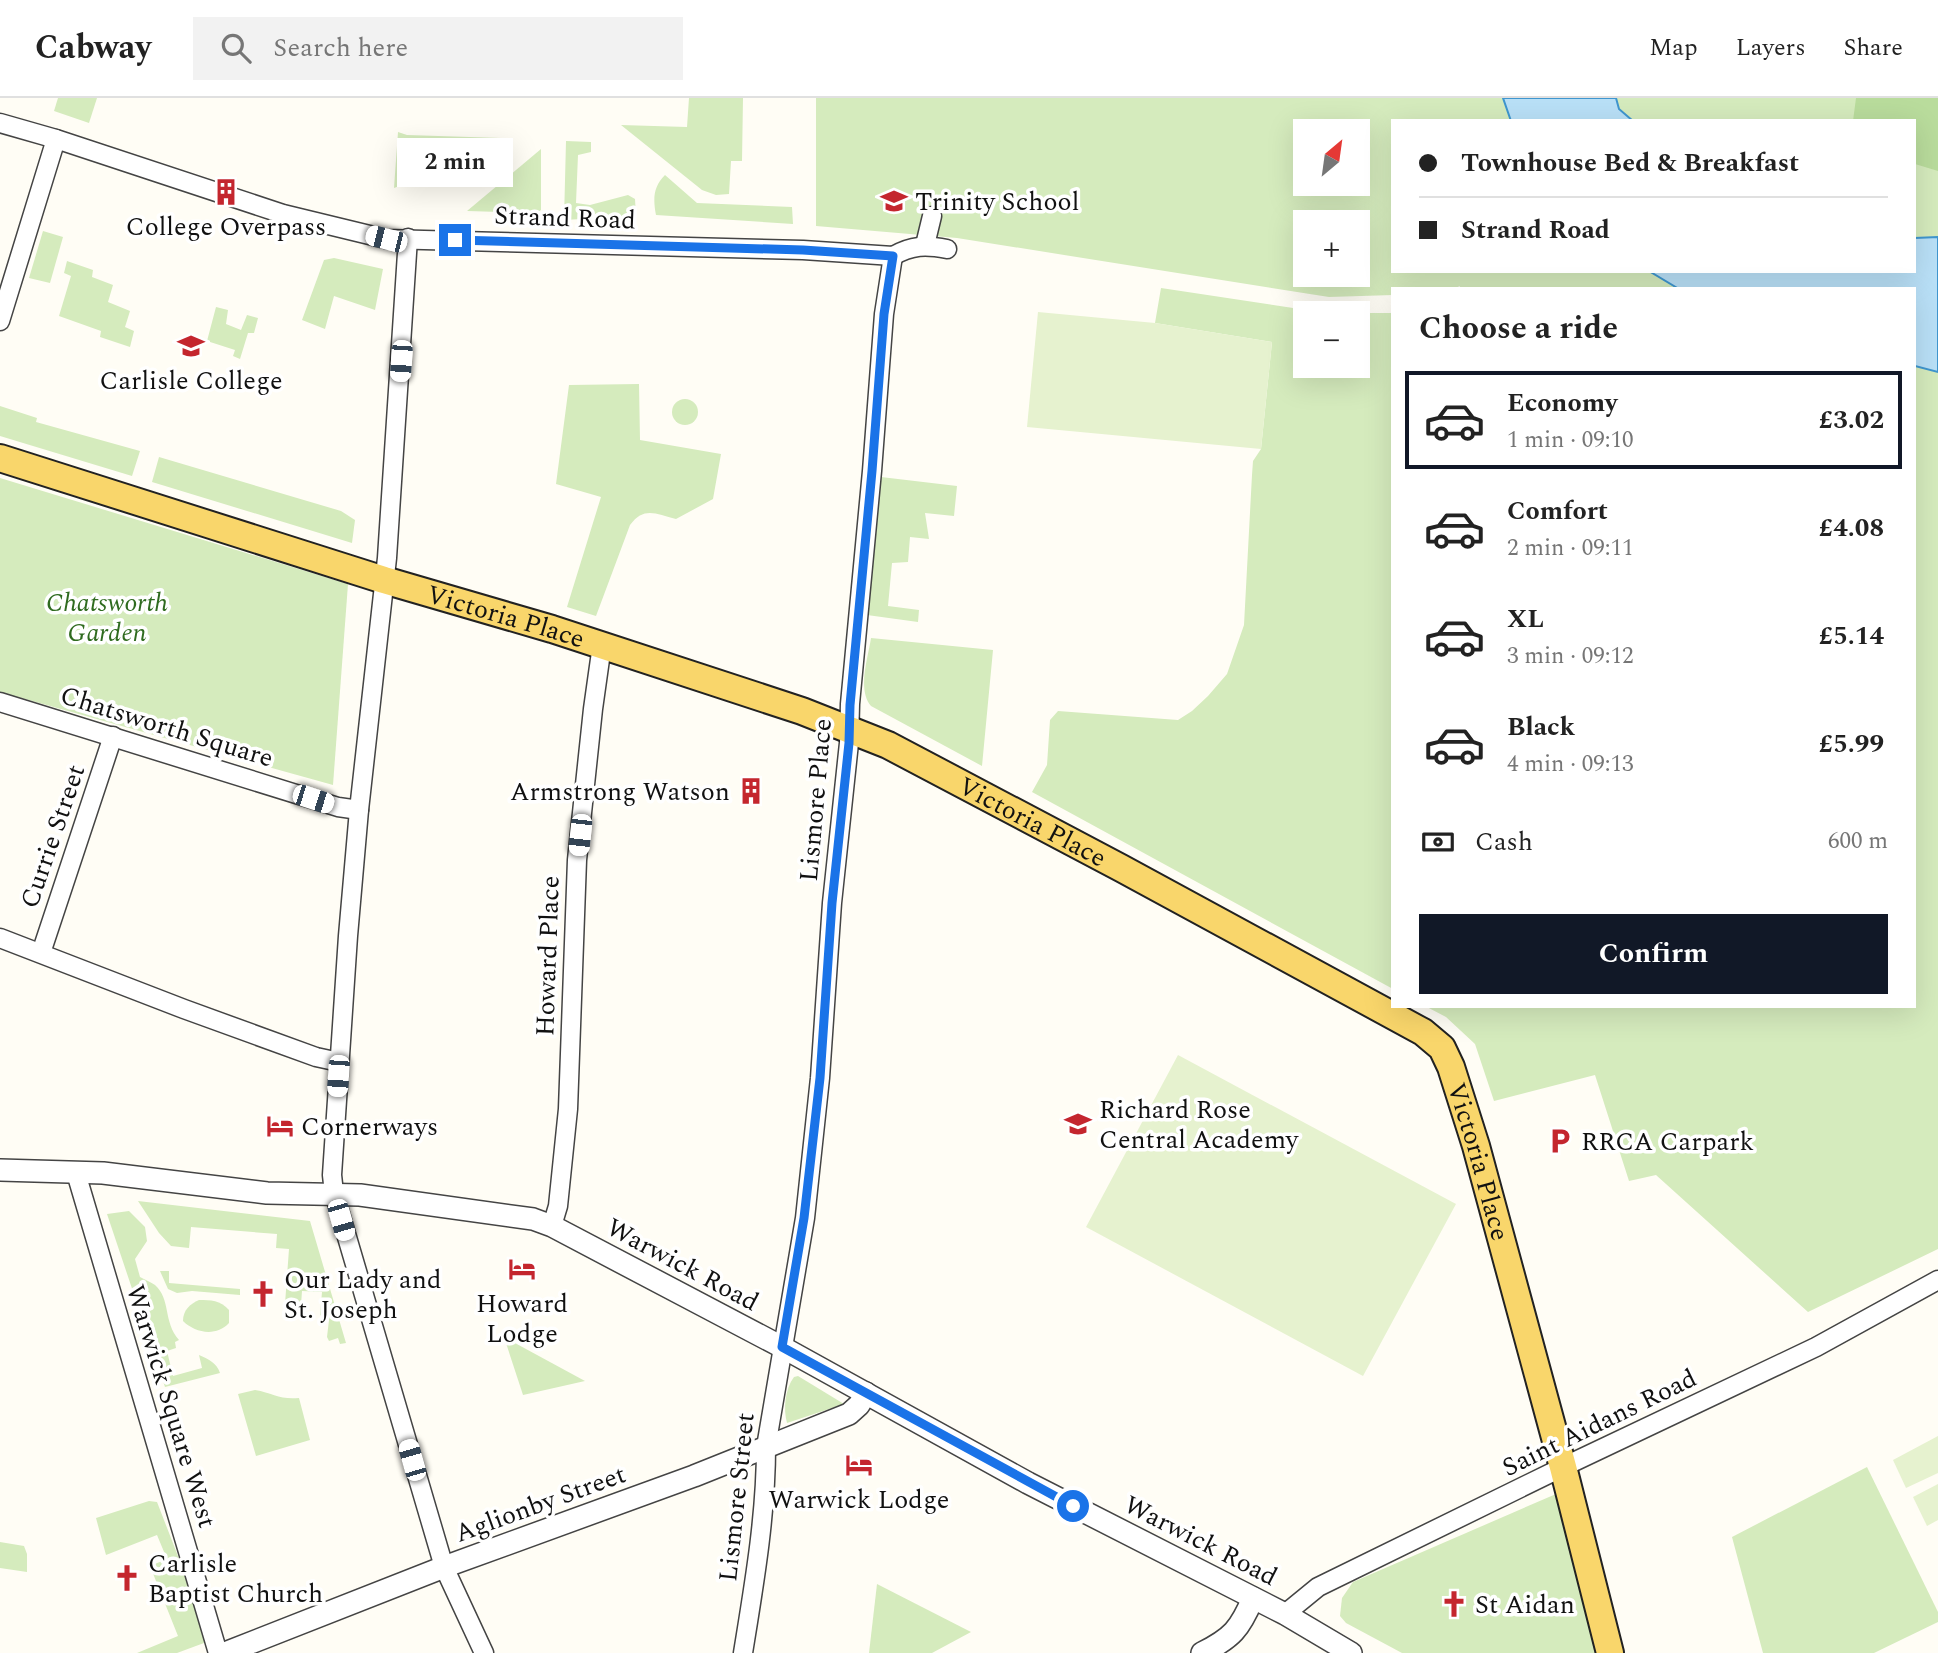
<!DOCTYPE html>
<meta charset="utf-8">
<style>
body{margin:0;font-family:Spectral,serif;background:#f2f2f2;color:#222;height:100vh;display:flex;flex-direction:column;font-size:26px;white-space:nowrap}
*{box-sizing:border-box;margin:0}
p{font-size:23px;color:#767676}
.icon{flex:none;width:38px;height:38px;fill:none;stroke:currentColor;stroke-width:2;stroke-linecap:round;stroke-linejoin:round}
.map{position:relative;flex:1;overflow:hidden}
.details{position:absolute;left:1391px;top:189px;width:525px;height:721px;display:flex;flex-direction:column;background:#fff;border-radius:0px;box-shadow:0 7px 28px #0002}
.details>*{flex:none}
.top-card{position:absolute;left:1391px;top:21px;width:525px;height:154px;border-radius:0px;box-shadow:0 7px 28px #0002;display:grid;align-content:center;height:154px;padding:0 28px;background:#fff}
.needle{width:46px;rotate:29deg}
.controls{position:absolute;left:1293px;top:21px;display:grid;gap:14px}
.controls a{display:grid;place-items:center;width:77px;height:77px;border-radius:0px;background:#fff;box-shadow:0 7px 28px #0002;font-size:35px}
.end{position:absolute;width:32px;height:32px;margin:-16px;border:9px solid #1a73e8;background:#fff;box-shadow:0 0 0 4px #fff}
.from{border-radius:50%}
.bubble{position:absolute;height:49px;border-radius:0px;background:#fff;box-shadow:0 7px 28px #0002;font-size:23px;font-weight:700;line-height:49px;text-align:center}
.car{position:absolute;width:21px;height:42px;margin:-21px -10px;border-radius:9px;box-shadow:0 0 5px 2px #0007;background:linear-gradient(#fff 24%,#345 0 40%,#fff 0 76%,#345 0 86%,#fff 0)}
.top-card b{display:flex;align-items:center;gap:24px;height:66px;font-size:26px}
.top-card b+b{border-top:2px solid #e0e0e0}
.top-card i{width:18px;height:18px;background:#222}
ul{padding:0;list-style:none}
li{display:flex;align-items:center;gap:21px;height:98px;margin:0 14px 10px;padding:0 14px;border:4px solid transparent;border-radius:0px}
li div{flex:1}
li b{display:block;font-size:26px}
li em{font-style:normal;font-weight:700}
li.active{border-color:#111827}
li>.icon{width:63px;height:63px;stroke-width:1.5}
h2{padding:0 28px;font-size:32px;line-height:84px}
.pay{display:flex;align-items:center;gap:18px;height:77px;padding:0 28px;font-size:26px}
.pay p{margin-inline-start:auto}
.primary-button{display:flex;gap:14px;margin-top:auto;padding:14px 28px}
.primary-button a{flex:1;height:80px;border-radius:0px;background:#111827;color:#fff;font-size:28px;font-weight:700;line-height:80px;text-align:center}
header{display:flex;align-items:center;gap:42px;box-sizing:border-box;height:98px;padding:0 35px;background:#fff;border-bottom:2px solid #e0e0e0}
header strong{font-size:33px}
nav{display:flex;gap:38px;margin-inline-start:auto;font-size:24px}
.search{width:490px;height:63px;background:#f2f2f2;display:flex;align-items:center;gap:18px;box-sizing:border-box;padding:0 24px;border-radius:0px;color:#767676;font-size:26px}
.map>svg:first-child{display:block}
.green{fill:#d5ebbd;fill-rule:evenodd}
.forest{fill:#b9dc9c}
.pitch{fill:#e6f2cf}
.water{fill:#b9e0f7;stroke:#3f96cf;stroke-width:2}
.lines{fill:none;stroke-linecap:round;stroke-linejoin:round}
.minor-casing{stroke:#444;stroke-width:21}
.tertiary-casing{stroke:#444;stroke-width:24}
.primary-casing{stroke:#222;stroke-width:30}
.minor{stroke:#fff;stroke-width:18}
.tertiary{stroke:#fff;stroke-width:21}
.primary{stroke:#f9d66b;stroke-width:26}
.route{stroke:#1a73e8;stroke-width:9}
.labels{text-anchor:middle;stroke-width:7;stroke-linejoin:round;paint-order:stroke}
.poi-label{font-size:26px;fill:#111;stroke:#fff;text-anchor:start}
.street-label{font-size:26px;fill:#111;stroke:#fff}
.park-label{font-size:26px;font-style:italic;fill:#2f6b1f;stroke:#fff}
</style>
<header>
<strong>Cabway</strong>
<div class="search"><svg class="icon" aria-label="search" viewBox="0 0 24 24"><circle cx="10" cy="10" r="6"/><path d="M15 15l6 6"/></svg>Search here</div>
<nav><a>Map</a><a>Layers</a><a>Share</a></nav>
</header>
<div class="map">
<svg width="1938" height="1555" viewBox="0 0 1938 1555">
<rect width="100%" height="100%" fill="#fffdf5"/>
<g class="green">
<polygon points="58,0 97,0 89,25 54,13"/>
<polygon points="689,0 743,0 742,63 731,63 729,96 716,97 702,92 621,27 687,29"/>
<path d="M816 0H1503L1511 23H1393V173H1649L1679 191H1459L1460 188 1453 191H1393V197L1329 199 957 140 816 128ZM1306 33H1358V86H1306ZM1306 124H1358V177H1306Z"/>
<polygon points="1616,0 1938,0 1938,139 1915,140 1914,23 1633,23 1619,11"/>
<polygon points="398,34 407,37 501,40 498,52 394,90"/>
<polygon points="566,43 591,44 591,54 578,57 576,105 590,107 628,97 635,101 636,118 564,122"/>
<polygon points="541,51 541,112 537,115 467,113"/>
<path d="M665 77 697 105 792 109 793 126 656 117C653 101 653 89 665 77Z"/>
<polygon points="43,133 63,139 50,185 29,180"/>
<polygon points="334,160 383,171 375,212 334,198 325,231 302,222 324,162"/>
<polygon points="67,163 93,172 92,179 113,187 108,204 130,213 125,229 134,233 130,249 100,239 101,233 59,218 71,178 64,175"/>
<path d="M1161 190 1326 215H1393V891L1032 694 1047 667 1050 622 1058 613 1178 622 1192 613 1208 598 1227 576 1244 527 1252 377 1253 363 1261 351 1272 244 1155 225ZM1306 215H1358V268H1306Z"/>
<polygon points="216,209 228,212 226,226 241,232 247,217 258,220 254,235 248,235 240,261 233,258 235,252 207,243"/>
<polygon points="1915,268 1938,274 1938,1151 1808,1214 1656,1077 1629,1083 1595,977 1494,1003 1475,946 1446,919 1425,908 1914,908"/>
<path d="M639 286 640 342 721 356 713 401 676 421C656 416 644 408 630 427L596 518 567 509 601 399 556 386 569 287Z"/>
<circle cx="685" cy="314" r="13"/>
<polygon points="0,308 37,320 36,324 140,353 132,378 0,338"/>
<polygon points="159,359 341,413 355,422 352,445 152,384"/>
<polygon points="881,379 957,388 954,418 925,415 929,441 910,439 908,464 892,465 888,508 919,512 918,524 867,517"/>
<polygon points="0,380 348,486 333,687 0,594"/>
<path d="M871 540 993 552 982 668 871 608C857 592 868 560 871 540Z"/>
<polygon points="138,1103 310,1123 346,1245 340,1246 338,1240 329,1243 327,1239 329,1222 320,1217 322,1194 302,1193 301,1207 285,1206 289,1151 276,1150 277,1136 191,1129 189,1150 171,1148 159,1135"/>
<path d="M129 1113 145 1129 147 1143 135 1161 140 1179C145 1182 151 1184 155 1187 171 1201 163 1224 179 1242L175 1244 176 1250 167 1253 173 1278 202 1270 199 1257C208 1261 217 1265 220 1275L165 1289 107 1116Z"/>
<polygon points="160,1173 169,1173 169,1185 240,1191 240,1197 192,1193 177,1195 168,1191"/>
<path d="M199 1202C211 1202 220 1202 229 1212V1225C216 1239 195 1235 183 1223 183 1212 190 1206 199 1202Z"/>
<polygon points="504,1239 585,1283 523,1297"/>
<path d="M798 1278 844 1306 787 1325C783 1311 785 1291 794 1279Z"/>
<path d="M255 1292C273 1295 280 1302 299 1300L310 1342 256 1358 238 1296Z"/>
<polygon points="1867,1369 1938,1514 1938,1524 1874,1555 1763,1555 1732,1439"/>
<polygon points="1556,1396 1597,1555 1402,1555 1346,1525 1340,1518 1342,1500 1353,1484"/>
<polygon points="149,1403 157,1404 209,1538 204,1545 177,1555 137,1555 178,1538 150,1468 167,1461 157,1437 106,1457 96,1420"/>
<polygon points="0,1444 24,1448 27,1456 27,1474 0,1470"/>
<polygon points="877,1486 971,1534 932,1555 869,1555"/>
</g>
<polygon class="forest" points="1856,0 1938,0 1938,73 1915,66 1914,23 1853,23"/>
<g class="pitch">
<polygon points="1038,214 1155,225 1272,244 1261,351 1027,329"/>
<polygon points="1178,957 1456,1106 1363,1278 1086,1129"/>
<polygon points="1938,1338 1938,1375 1906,1390 1893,1362"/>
<polygon points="1938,1386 1938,1422 1927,1428 1913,1399"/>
</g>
<g class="water">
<polygon points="1503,0 1616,0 1619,11 1633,23 1511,23"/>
<polygon points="1938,139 1938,274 1915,268 1914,191 1679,191 1649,173 1914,173 1915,140"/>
</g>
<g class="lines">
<defs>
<g id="minor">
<polyline points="0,25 56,41 283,116 386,141 803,152 893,158"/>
<polyline points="408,140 387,460 359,712 348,838 332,1077 334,1095 444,1469 484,1555"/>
<polyline points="925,147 932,118"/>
<path d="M893 158C912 147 926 147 947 151"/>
<polyline points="0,223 56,41"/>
<polyline points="0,604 338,709 359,712"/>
<polyline points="0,840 184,911 316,959 339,964"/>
<polyline points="41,855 113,638"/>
<polyline points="76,1075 218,1555"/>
<polyline points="552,1128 558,1108 568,1011 577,762 593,611 602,547"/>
<polyline points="1285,1516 1318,1489 1563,1369 1816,1249 1938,1182"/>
<path d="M743 1555C754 1487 766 1418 766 1349L805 1120 820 980 832 805 849 645 850 606 872 373 884 216 893 158"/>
</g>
<g id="tertiary">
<polyline points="0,1072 103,1075 267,1095 360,1097 533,1121 552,1128 782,1249 1028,1385 1285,1516 1351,1555"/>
<polyline points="225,1555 444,1469 694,1378 849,1316 859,1307 866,1295"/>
<path d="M1202 1555C1232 1540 1240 1531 1253 1500"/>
</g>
<g id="primary">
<path id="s1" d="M0 360 384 482 552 531 802 613 888 647 1121 770 1423 934 1442 950 1451 969 1476 1048 1563 1369 1610 1555"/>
</g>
</defs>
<use href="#minor" class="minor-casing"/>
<use href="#tertiary" class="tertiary-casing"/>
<use href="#primary" class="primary-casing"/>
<use href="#minor" class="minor"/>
<use href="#tertiary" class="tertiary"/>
<use href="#primary" class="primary"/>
</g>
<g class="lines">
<polyline class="route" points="455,142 803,152 893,158 884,216 872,373 850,607 849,645 832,805 820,980 804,1120 782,1249 1073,1408"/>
</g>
<defs>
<symbol id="building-bare" viewBox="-9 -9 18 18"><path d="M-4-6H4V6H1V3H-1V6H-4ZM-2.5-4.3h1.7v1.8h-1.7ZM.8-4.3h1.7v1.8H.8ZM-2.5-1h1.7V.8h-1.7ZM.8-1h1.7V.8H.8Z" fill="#c4262e" stroke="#fff" stroke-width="2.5" paint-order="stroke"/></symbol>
<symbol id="school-bare" viewBox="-9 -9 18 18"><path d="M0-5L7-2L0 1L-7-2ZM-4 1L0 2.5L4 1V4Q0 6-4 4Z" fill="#c4262e" stroke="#fff" stroke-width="2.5" paint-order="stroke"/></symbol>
<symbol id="university-bare" viewBox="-9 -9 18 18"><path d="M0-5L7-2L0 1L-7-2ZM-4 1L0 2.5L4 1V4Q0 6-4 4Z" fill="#c4262e" stroke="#fff" stroke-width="2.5" paint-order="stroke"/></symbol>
<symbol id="hotel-bare" viewBox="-9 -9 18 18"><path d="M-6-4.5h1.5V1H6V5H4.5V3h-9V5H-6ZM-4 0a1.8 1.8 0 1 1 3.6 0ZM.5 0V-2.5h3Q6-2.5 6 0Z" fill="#c4262e" stroke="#fff" stroke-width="2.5" paint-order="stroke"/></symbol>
<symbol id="parking-bare" viewBox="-9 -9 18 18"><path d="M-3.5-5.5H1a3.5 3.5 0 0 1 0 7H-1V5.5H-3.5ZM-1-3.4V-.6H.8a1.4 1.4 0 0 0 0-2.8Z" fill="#c4262e" stroke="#fff" stroke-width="2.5" paint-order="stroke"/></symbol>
<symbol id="church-bare" viewBox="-9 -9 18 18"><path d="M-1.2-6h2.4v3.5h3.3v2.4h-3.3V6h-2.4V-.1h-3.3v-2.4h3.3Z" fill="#c4262e" stroke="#fff" stroke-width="2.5" paint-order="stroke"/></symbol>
</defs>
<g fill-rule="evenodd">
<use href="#building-bare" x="207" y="75" width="38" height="38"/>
<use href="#school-bare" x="875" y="84" width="38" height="38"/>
<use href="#university-bare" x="172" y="229" width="38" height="38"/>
<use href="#building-bare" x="732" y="674" width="38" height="38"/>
<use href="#school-bare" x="1059" y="1007" width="38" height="38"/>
<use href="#hotel-bare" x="261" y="1009" width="38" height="38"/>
<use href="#parking-bare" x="1541" y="1024" width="38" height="38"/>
<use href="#hotel-bare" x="503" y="1152" width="38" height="38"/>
<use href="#church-bare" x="244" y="1177" width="38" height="38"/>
<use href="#hotel-bare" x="840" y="1348" width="38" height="38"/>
<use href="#church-bare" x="108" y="1461" width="38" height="38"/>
<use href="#church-bare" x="1435" y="1487" width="38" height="38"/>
</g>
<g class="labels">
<g class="poi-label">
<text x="915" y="112">Trinity School</text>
<text x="226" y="137" text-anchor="middle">College Overpass</text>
<text x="191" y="291" text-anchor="middle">Carlisle College</text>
<text x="730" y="702" text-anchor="end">Armstrong Watson</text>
<text x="1099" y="1020">Richard Rose<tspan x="1099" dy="30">Central Academy</tspan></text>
<text x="301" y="1037">Cornerways</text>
<text x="1581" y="1052">RRCA Carpark</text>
<text x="284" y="1190">Our Lady and<tspan x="284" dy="30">St. Joseph</tspan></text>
<text x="522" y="1214" text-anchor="middle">Howard<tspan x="522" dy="30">Lodge</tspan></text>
<text x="859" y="1410" text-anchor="middle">Warwick Lodge</text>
<text x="148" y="1474">Carlisle<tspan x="148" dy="30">Baptist Church</tspan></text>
<text x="1475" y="1515">St Aidan</text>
</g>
<g class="street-label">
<text transform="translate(565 119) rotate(2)" y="9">Strand Road</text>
<text dy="9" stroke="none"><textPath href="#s1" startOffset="530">Victoria Place</textPath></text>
<text transform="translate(167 628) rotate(17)" y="9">Chatsworth Square</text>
<text transform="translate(815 702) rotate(-85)" y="9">Lismore Place</text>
<text dy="9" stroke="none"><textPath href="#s1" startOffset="1097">Victoria Place</textPath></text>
<text transform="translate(52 738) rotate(-71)" y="9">Currie Street</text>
<text transform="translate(547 858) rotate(-88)" y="9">Howard Place</text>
<text dy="9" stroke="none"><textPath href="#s1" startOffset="1685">Victoria Place</textPath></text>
<text transform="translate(683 1166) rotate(28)" y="9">Warwick Road</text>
<text transform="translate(172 1308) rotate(73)" y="9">Warwick Square West</text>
<text transform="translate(1599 1324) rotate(-26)" y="9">Saint Aidans Road</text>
<text transform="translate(736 1399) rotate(-84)" y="9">Lismore Street</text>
<text transform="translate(540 1405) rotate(-20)" y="9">Aglionby Street</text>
<text transform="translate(1201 1442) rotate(27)" y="9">Warwick Road</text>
</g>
<g class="park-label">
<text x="107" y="513">Chatsworth<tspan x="107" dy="30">Garden</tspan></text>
</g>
</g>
</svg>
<div class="controls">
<a><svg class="needle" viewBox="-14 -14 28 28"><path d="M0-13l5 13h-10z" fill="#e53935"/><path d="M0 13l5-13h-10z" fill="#767676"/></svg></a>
<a>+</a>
<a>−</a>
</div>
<i class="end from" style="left:1073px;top:1408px"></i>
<i class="end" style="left:455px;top:142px"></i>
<div class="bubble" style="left:397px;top:40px;width:116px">2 min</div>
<i class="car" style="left:386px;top:141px;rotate:284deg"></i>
<i class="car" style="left:401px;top:263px;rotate:184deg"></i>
<i class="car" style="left:313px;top:701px;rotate:108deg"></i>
<i class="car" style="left:580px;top:737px;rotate:186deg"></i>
<i class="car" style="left:338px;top:978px;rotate:184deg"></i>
<i class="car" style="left:341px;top:1122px;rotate:164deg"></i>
<i class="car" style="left:412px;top:1362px;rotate:344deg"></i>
<div class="top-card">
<b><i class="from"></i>Townhouse Bed &amp; Breakfast</b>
<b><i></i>Strand Road</b>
</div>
<section class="details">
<h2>Choose a ride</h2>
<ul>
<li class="active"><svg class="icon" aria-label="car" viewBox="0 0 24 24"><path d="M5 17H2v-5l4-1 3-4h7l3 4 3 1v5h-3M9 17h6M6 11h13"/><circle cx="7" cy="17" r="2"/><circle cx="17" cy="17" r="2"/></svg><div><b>Economy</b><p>1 min · 09:10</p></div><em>£3.02</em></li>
<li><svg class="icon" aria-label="car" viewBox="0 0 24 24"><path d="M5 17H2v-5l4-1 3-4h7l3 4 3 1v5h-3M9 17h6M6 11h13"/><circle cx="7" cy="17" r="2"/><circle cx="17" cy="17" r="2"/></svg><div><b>Comfort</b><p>2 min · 09:11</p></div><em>£4.08</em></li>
<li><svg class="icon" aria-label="car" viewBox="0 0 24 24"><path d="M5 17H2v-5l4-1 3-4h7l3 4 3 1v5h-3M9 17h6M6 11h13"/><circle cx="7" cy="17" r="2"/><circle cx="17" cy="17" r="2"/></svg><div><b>XL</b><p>3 min · 09:12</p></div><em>£5.14</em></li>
<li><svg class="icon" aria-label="car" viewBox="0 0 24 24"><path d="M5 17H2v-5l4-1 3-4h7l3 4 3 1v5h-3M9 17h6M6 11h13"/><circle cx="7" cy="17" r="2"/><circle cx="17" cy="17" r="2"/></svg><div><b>Black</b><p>4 min · 09:13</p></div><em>£5.99</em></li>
</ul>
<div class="pay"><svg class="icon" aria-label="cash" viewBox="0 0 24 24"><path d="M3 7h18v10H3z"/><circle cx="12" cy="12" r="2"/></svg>Cash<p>600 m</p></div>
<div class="primary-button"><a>Confirm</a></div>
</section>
</div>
